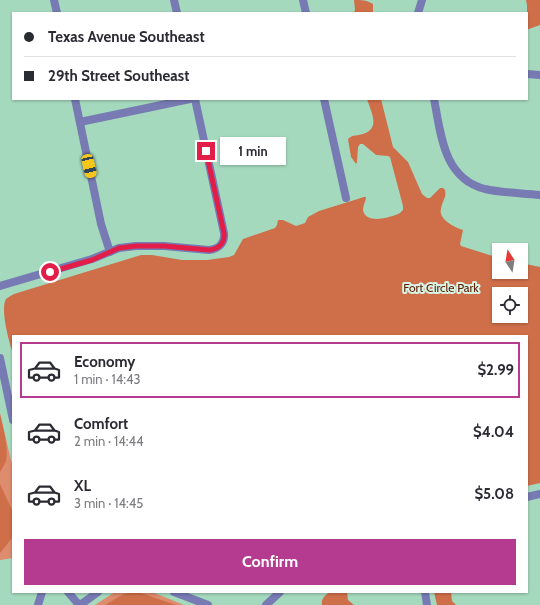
<!DOCTYPE html>
<meta charset="utf-8">
<style>
body{margin:0;font-family:Cabin,sans-serif;background:#f2f2f3;color:#2b2b33;height:100vh;display:flex;flex-direction:column;font-size:15px;white-space:nowrap}
*{box-sizing:border-box;margin:0}
p{font-size:13px;color:#7c7c81}
.icon{flex:none;width:22px;height:22px;fill:none;stroke:currentColor;stroke-width:2;stroke-linecap:round;stroke-linejoin:round}
.map{position:relative;flex:1;overflow:hidden}
.panel{position:absolute;left:12px;top:335px;width:516px;height:258px;display:flex;flex-direction:column;background:#fff;border-radius:0px;box-shadow:0 1px 3px #0004}
.panel>*{flex:none}
.banner{position:absolute;left:12px;top:12px;width:516px;height:88px;border-radius:0px;box-shadow:0 1px 3px #0004;display:grid;align-content:center;height:88px;padding:0 12px;background:#fff}
.needle{width:26px;rotate:348deg}
.buttons{position:absolute;left:492px;top:243px;display:grid;gap:8px}
.buttons a{display:grid;place-items:center;width:36px;height:36px;border-radius:0px;background:#fff;box-shadow:0 1px 3px #0004;font-size:20px}
.end{position:absolute;width:18px;height:18px;margin:-9px;border:5px solid #e11d48;background:#fff;box-shadow:0 0 0 2px #fff}
.from{border-radius:50%}
.bubble{position:absolute;height:28px;border-radius:0px;background:#fff;box-shadow:0 1px 3px #0004;font-size:13px;font-weight:700;line-height:28px;text-align:center}
.car{position:absolute;width:12px;height:24px;margin:-12px -6px;border-radius:5px;box-shadow:0 0 3px 1px #0007;background:linear-gradient(#f5c518 24%,#345 0 40%,#f5c518 0 76%,#345 0 86%,#f5c518 0)}
.banner b{display:flex;align-items:center;gap:14px;height:38px;font-size:15px}
.banner b+b{border-top:1px solid #e1e1e2}
.banner i{width:10px;height:10px;background:#2b2b33}
ul{padding:7px 0 0;list-style:none}
li{display:flex;align-items:center;gap:12px;height:56px;margin:0 8px 6px;padding:0 4px;border:2px solid transparent;border-radius:0px}
li div{flex:1}
li b{display:block;font-size:15px}
li em{font-style:normal;font-weight:700}
li.on{border-color:#b43b90}
li>.icon{width:36px;height:36px;stroke-width:1.5}
.action{display:flex;gap:8px;margin-top:auto;padding:8px 12px}
.action a{flex:1;height:46px;border-radius:0px;background:#b43b90;color:#fff;font-size:16px;font-weight:700;line-height:46px;text-align:center}
.map>svg:first-child{display:block}
.green{fill:#dd8c6d}
.forest{fill:#cf6f4a;fill-rule:evenodd}
.lines{fill:none;stroke-linecap:round;stroke-linejoin:round}
.street{stroke:#777ab3;stroke-width:8}
.route{stroke:#e11d48;stroke-width:5}
.labels{text-anchor:middle;stroke-width:4;stroke-linejoin:round;paint-order:stroke}
.park-label{font-size:12px;fill:#5e2004;stroke:#d9f3e5}
</style>
<div class="map">
<svg width="540" height="605" viewBox="0 0 540 605">
<rect width="100%" height="100%" fill="#a5d9be"/>
<g class="green">
<polygon points="0,413 13,469 13,558 0,560"/>
<polygon points="115,592 152,592 184,605 95,605"/>
</g>
<g class="forest">
<path d="M354 0C361 0 367 0 373 4V13H354L355 10Z"/>
<polygon points="526,0 540,0 540,25 529,29 527,29 527,5"/>
<path d="M367 99H381L393 147 408 162 422 194 427 198H430L440 188H443L445 190C447 197 442 201 441 209 438 219 455 228 463 230L460 244 461 246 499 258V272H521V263L540 267V483L527 486V336H13V353C9 342 0 309 6 299 8 297 11 296 14 294L141 255H152L182 260H207L229 257 234 255 243 239 275 228 277 225 278 220H283L296 226 305 223 308 217 319 211 364 197H366C366 202 361 208 364 213 369 224 392 217 400 213L403 210V206L390 157 388 156 376 155 363 144H360L358 147 357 162 356 164 351 157 348 139C353 134 357 136 363 134 381 128 371 112 367 99ZM499 294H521V316H499Z"/>
<path d="M0 414C3 427 9 449 6 461 4 465 2 469 0 472Z"/>
<polygon points="0,484 13,512 13,537 0,553"/>
<path d="M330 592H347L348 600 354 605H322C321 599 325 595 330 592Z"/>
<polygon points="434,592 451,592 452,601 456,605 437,605"/>
<polygon points="128,593 141,593 176,605 105,605 122,595"/>
</g>
<g class="lines">
<g class="street">
<polyline points="54,0 57,13"/>
<polyline points="174,0 177,13"/>
<polyline points="303,0 306,13"/>
<polyline points="418,13 422,0"/>
<polyline points="527,74 540,75"/>
<polyline points="75,99 101,224 110,252"/>
<polyline points="324,99 346,198"/>
<path d="M434 99C441 134 443 178 485 189 502 193 522 193 540 195"/>
<polyline points="80,122 190,99"/>
<path d="M0 286 92 259 119 248 136 246H164L209 250C219 249 225 243 224 233L195 99"/>
<polyline points="0,358 13,420"/>
<polyline points="527,497 540,494"/>
<polyline points="68,592 79,605"/>
<polyline points="174,592 208,605"/>
<polyline points="425,592 427,605"/>
<polyline points="38,605 42,592"/>
<polyline points="80,605 98,592"/>
<polyline points="266,605 280,592"/>
</g>
</g>
<g class="lines">
<path class="route" d="M50 272 92 260 119 248 136 246H164L209 250C219 249 225 243 224 233L206 151"/>
</g>
<g class="labels">
<g class="park-label">
<text x="441" y="292">Fort Circle Park</text>
</g>
</g>
</svg>
<div class="buttons">
<a><svg class="needle" viewBox="-14 -14 28 28"><path d="M0-13l5 13h-10z" fill="#e53935"/><path d="M0 13l5-13h-10z" fill="#7c7c81"/></svg></a>
<a><svg class="icon" aria-label="locate" viewBox="0 0 24 24"><circle cx="12" cy="12" r="6"/><path d="M12 2v4M12 18v4M2 12h4M18 12h4"/></svg></a>
</div>
<i class="end from" style="left:50px;top:272px"></i>
<i class="end" style="left:206px;top:151px"></i>
<div class="bubble" style="left:220px;top:137px;width:66px">1 min</div>
<i class="car" style="left:89px;top:166px;rotate:167deg"></i>
<div class="banner">
<b><i class="from"></i>Texas Avenue Southeast</b>
<b><i></i>29th Street Southeast</b>
</div>
<section class="panel">
<ul>
<li class="on"><svg class="icon" aria-label="car" viewBox="0 0 24 24"><path d="M5 17H2v-5l4-1 3-4h7l3 4 3 1v5h-3M9 17h6M6 11h13"/><circle cx="7" cy="17" r="2"/><circle cx="17" cy="17" r="2"/></svg><div><b>Economy</b><p>1 min · 14:43</p></div><em>$2.99</em></li>
<li><svg class="icon" aria-label="car" viewBox="0 0 24 24"><path d="M5 17H2v-5l4-1 3-4h7l3 4 3 1v5h-3M9 17h6M6 11h13"/><circle cx="7" cy="17" r="2"/><circle cx="17" cy="17" r="2"/></svg><div><b>Comfort</b><p>2 min · 14:44</p></div><em>$4.04</em></li>
<li><svg class="icon" aria-label="car" viewBox="0 0 24 24"><path d="M5 17H2v-5l4-1 3-4h7l3 4 3 1v5h-3M9 17h6M6 11h13"/><circle cx="7" cy="17" r="2"/><circle cx="17" cy="17" r="2"/></svg><div><b>XL</b><p>3 min · 14:45</p></div><em>$5.08</em></li>
</ul>
<div class="action"><a>Confirm</a></div>
</section>
</div>
